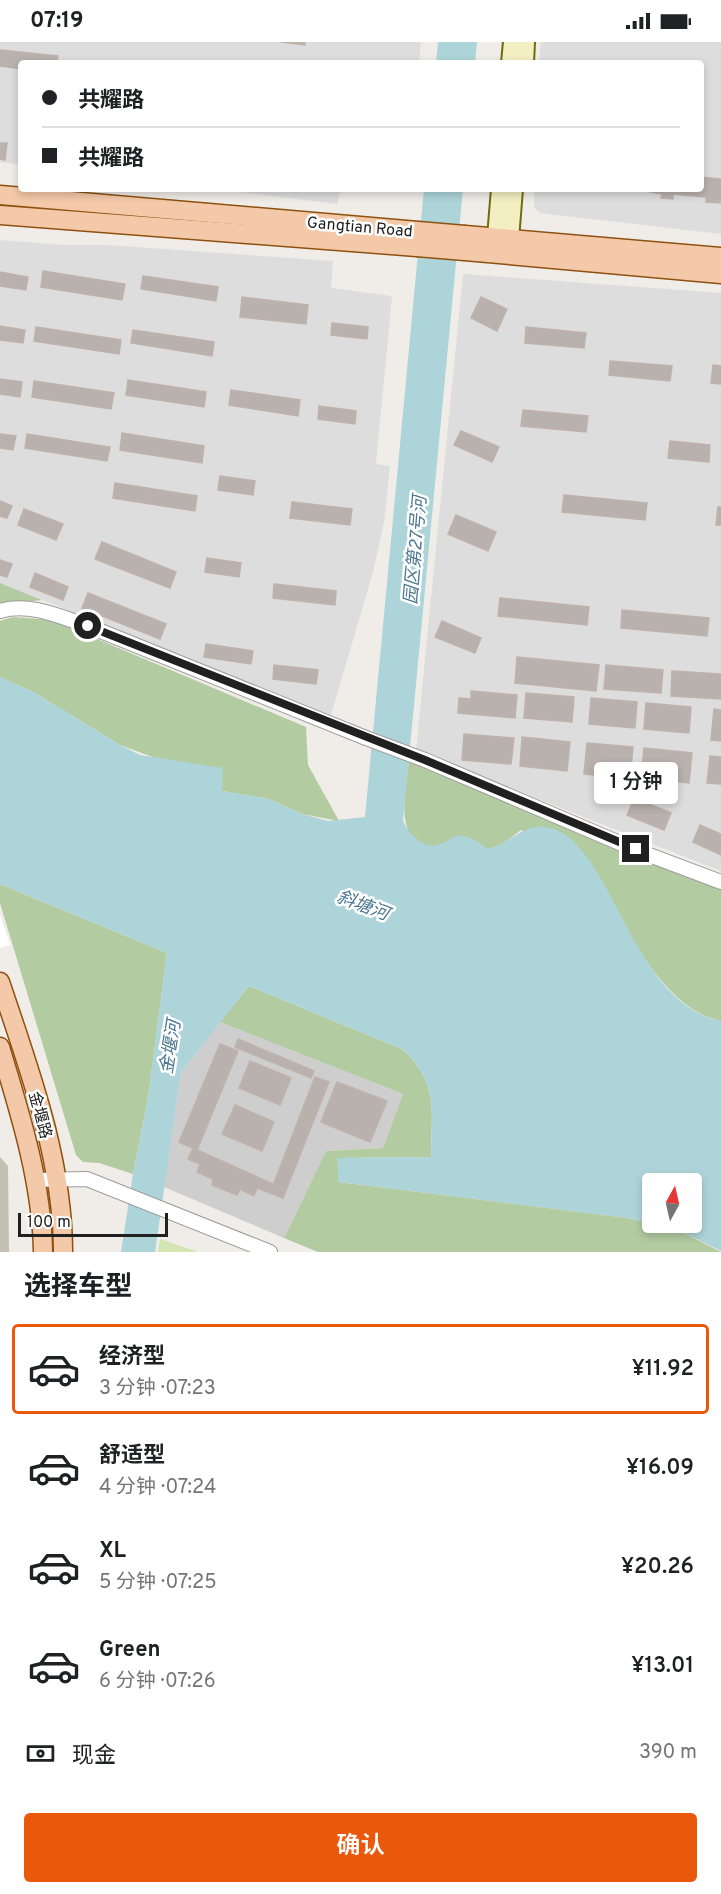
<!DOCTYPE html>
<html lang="zh">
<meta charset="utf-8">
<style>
body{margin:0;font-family:Overpass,"Noto Sans SC",sans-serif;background:#f2f2f2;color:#202124;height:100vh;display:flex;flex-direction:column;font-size:22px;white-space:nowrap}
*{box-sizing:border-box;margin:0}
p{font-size:20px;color:#757577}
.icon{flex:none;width:33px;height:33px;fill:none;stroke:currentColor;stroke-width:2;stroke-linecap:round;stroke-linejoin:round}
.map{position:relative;height:1210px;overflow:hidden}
.drawer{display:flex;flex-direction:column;background:#fff;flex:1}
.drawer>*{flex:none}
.banner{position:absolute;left:18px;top:18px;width:686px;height:132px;border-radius:6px;box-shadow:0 3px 9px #0003;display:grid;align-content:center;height:132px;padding:0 24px;background:#fff}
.needle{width:39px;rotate:8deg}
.tools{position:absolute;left:642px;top:1131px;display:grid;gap:12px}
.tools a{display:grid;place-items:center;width:60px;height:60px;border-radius:6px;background:#fff;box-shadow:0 3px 9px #0003;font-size:30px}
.scale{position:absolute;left:18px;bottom:15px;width:150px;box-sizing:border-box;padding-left:6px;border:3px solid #202020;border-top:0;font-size:16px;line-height:21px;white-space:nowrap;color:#202020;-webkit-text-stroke:4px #fff;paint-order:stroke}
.end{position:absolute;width:27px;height:27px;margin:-14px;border:8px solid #202020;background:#fff;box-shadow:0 0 0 3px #fff}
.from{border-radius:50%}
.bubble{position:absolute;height:42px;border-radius:6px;background:#fff;box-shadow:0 3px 9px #0003;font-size:20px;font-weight:600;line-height:42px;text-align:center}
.banner b{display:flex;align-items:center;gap:21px;height:57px;font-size:22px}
.banner b+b{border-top:2px solid #e0e0e0}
.banner i{width:15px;height:15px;background:#202124}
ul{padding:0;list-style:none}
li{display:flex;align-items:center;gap:18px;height:90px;margin:0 12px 9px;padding:0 12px;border:3px solid transparent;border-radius:6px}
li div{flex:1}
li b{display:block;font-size:22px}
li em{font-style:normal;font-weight:600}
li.on{border-color:#ea580c}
li>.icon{width:54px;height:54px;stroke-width:1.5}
h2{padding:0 24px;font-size:27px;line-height:72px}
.pay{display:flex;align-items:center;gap:15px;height:66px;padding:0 24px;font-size:22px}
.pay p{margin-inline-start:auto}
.cta{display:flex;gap:12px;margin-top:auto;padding:12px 24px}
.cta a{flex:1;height:69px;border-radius:6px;background:#ea580c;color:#fff;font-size:24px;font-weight:600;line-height:69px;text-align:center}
.status{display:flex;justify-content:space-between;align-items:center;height:42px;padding:0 30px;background:#fff;direction:ltr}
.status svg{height:16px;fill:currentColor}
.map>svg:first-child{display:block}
.residential{fill:#deddde}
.religious{fill:#cecece}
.construction{fill:#c4c1b4}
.grass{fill:#d3e5b3}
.forest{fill:#b3cba1}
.water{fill:#add5d9;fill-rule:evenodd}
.pier{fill:#fff}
.building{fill:#b9b1ae;stroke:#c0b2ab;stroke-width:1.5}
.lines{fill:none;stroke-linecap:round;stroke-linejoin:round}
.tertiary-casing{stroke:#9d9d9d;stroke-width:16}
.secondary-casing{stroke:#6f6b10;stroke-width:20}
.primary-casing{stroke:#8e510f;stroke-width:21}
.tertiary{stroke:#fff;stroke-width:14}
.secondary{stroke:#f4efc2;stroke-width:16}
.primary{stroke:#f3c9a9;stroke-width:18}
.tertiary-bridge-casing{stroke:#9d9d9d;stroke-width:16;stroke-linecap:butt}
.primary-bridge-casing{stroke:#8e510f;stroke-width:21;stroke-linecap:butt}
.tertiary-bridge{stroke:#fff;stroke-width:14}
.primary-bridge{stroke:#f3c9a9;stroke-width:18}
.route{stroke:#202020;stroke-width:8}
.labels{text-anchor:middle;stroke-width:5;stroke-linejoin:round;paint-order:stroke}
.street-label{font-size:16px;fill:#202020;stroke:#fff}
.water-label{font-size:18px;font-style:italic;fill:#4b7891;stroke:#fff}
</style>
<div class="status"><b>07:19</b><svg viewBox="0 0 49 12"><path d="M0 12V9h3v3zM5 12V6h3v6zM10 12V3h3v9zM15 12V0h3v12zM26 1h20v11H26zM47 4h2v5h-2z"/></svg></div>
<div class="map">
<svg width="721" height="1210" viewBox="0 0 721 1210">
<rect width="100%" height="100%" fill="#f0ece8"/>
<g class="residential">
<polygon points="0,0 421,0 419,21 21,21 21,123 0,120"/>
<polygon points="541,0 721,0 721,192 540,171 534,165 534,147 700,147 700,21 539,21"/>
<polygon points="216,147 341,147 337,162"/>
<polygon points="0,198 62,203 107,203 333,219 331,246 392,254 376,422 390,424 384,480 373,530 331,673 0,541"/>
<polygon points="463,232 721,251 721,829 416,709"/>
</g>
<polygon class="religious" points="220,980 403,1052 383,1106 326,1109 284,1196 164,1145 181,1030"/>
<polygon class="construction" points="0,1115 8,1124 9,1210 0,1210"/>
<polygon class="grass" points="160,1197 198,1210 158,1210"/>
<g class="forest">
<polygon points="0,541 42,558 0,563"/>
<polygon points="13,575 52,578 306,685 308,723 339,779 302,772 269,757 222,749 158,717 120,703 35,651 0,635 0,579"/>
<path d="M409 717 721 839V979C688 972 665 945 646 919L521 788 500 804 487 807C475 798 465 791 450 798 446 800 441 803 437 804 390 808 407 743 409 717Z"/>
<polygon points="0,842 167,911 148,1056 133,1132 99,1121 83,1120 76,1113 0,861"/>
<path d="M249 944 402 1007C440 1042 431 1068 431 1115L338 1116 339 1140 628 1176 678 1188 721 1210H318L284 1196 326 1109 383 1106 403 1052 220 980Z"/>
</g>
<g class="water">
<polygon points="438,0 477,0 475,21 436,21"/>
<path d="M424 147H463L403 779C410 793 423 808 440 802 446 801 451 795 457 794 468 792 479 801 488 807 509 802 522 782 546 785 613 796 628 960 721 979V1209L678 1188 628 1176 339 1140 337 1116 431 1115C431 1068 440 1042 402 1007L249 944 181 1030 155 1210H121L133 1132 148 1056 167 911 0 842V635L35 651 120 703 140 713 223 726 222 749 269 757 302 772 328 779 365 775ZM652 1142H692V1180H652Z"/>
</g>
<polygon class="pier" points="0,872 10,903 0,906"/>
<g class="building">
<polygon points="281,0 305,0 305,3"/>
<polygon points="0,8 58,14 57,21 21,21 21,27 0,24"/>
<polygon points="0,101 7,101 5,118 0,117"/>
<polygon points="700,135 721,137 720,161 706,160 706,155 673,152 673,157 661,156 662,152 650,150 651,147 700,147"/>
<polygon points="43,229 125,242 122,258 41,245"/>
<polygon points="0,230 28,235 26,248 0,244"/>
<polygon points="143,234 218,245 216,259 141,247"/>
<polygon points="242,255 308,263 306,282 240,275"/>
<polygon points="481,255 507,267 497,289 471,276"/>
<polygon points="332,281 368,285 367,297 331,293"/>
<polygon points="0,284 25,288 23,301 0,298"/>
<polygon points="36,285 121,298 119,312 34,299"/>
<polygon points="526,285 586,291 584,306 525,301"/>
<polygon points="133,288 214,300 212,314 131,301"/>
<polygon points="610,319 672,324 670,339 609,333"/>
<polygon points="713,323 721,324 721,342 711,341"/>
<polygon points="0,337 22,340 20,355 0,352"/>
<polygon points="128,338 206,350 204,365 126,353"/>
<polygon points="34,339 114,351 111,367 32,355"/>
<polygon points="231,348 300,358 298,374 229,363"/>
<polygon points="319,364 356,369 355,382 318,377"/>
<polygon points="523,368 588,374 586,390 521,384"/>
<polygon points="461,389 499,405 492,420 454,403"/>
<polygon points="122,391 204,404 202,421 120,408"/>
<polygon points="0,392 16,394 13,408 0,406"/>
<polygon points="27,392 110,405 107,419 25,406"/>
<polygon points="670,399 710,403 709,420 668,416"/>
<polygon points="220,434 255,439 253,453 218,448"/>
<polygon points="115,441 197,454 195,469 113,456"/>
<polygon points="564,453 647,461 645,478 562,470"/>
<polygon points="0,459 12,464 7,476 0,474"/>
<polygon points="292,460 352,467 350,483 290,476"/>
<polygon points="718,465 721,465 721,483 716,483"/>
<polygon points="24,467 63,482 56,498 18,483"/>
<polygon points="456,473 496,490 488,509 448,492"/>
<polygon points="102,500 176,530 170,546 95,517"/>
<polygon points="207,516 241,521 239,535 205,530"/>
<polygon points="0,518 12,522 7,535 0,533"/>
<polygon points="35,531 68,545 63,558 30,545"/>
<polygon points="274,542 336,549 335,563 273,556"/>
<polygon points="88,551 166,582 160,597 82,566"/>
<polygon points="500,556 589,565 587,583 498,574"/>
<polygon points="622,568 709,576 707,594 621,586"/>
<polygon points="442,579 481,596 475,611 435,595"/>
<polygon points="206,602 253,609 251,622 204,615"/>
<polygon points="517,615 599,623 596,649 515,641"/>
<polygon points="274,623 318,628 316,642 273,637"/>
<polygon points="606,623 663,628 661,651 604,647"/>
<polygon points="672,629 721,632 721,657 671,654"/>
<polygon points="471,649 517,653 515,676 458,671 459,656 471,657"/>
<polygon points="526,651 574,655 572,680 524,676"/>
<polygon points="591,656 637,660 635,686 589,682"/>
<polygon points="646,661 691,665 689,691 644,687"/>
<polygon points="714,667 721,668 721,699 711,698"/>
<polygon points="464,692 514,696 511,722 462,718"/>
<polygon points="522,695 570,700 567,729 520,724"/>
<polygon points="587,701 633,705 630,736 584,732"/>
<polygon points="644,706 692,711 689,741 641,736"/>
<polygon points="710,714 721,715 721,742 707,741"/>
<polygon points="634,756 671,771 664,788 627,773"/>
<polygon points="700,783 721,792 721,813 693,800"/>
<polygon points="238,997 314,1029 311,1036 235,1005"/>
<polygon points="220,1002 238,1009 197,1108 179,1100"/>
<polygon points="250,1019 291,1036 280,1063 239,1046"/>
<polygon points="315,1035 329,1040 283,1156 270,1151"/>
<polygon points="337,1040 387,1059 370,1100 321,1080"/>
<polygon points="235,1063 274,1080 262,1109 222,1092"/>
<polygon points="193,1106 273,1142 270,1151 257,1146 254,1154 240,1147 237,1153 212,1143 213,1137 197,1130 200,1122 188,1117"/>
</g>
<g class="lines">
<defs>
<g id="tertiary">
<path d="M0 569C29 560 61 575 88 584L366 696"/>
<polyline points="425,718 636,808 721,840"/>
<polyline points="34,1138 87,1137 270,1210"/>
</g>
<g id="secondary">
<polyline points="510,21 512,0"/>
<polyline points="525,21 526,0"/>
<polyline points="500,147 496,195 500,209"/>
<polyline points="503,209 510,197 514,147"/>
</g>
<g id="primary">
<polyline points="0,153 418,189"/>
<polyline points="0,173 417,205"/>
<polyline points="465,193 721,215"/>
<polyline points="465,209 721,232"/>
<path d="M0 940C29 1027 63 1117 63 1210"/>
<path d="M0 1005C20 1071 42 1141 43 1210"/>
</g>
</defs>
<use href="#tertiary" class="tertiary-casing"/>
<use href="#secondary" class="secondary-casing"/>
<use href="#primary" class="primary-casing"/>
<use href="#tertiary" class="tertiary"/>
<use href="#secondary" class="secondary"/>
<use href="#primary" class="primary"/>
<defs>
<polyline id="tertiary-bridge" points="366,696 425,718"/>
<g id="primary-bridge">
<polyline points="418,189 465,193"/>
<polyline points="417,205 465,209"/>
</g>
</defs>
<use href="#tertiary-bridge" class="tertiary-bridge-casing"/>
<use href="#primary-bridge" class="primary-bridge-casing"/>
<use href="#tertiary-bridge" class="tertiary-bridge"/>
<use href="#primary-bridge" class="primary-bridge"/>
</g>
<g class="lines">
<polyline class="route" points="88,584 425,718 636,807"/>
</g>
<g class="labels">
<g class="street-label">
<text transform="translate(360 184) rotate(5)" y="6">Gangtian Road</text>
<text transform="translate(41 1073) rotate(75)" y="6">金堰路</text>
</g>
<g class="water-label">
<text transform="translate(415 508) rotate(-85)" y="6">园区第27号河</text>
<text transform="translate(363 863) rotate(21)" y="6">斜塘河</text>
<text transform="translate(170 1005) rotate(-81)" y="6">金堰河</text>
</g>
</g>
</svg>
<div class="tools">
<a><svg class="needle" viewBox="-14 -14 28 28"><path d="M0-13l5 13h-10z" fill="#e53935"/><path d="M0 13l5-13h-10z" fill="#757577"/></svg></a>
</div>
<div class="scale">100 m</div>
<i class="end from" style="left:88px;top:584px"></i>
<i class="end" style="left:636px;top:807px"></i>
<div class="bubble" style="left:594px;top:720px;width:84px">1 分钟</div>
<div class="banner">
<b><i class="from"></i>共耀路</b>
<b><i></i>共耀路</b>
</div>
</div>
<section class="drawer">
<h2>选择车型</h2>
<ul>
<li class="on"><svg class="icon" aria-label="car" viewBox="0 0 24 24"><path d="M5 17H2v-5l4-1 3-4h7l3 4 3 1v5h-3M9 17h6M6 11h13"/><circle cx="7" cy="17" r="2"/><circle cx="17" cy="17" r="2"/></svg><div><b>经济型</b><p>3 分钟 · 07:23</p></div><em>¥11.92</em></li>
<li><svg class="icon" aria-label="car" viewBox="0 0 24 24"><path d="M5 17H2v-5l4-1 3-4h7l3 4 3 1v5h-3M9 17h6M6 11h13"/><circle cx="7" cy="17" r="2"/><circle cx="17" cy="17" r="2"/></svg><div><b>舒适型</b><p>4 分钟 · 07:24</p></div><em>¥16.09</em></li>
<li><svg class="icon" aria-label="car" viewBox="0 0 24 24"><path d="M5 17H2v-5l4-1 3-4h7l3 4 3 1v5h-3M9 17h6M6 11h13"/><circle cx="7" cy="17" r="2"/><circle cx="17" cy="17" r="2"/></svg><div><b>XL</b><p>5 分钟 · 07:25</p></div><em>¥20.26</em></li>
<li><svg class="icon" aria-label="car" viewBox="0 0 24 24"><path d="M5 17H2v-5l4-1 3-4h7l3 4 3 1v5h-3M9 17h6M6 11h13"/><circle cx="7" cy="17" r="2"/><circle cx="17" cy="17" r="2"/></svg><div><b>Green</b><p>6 分钟 · 07:26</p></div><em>¥13.01</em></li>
</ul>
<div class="pay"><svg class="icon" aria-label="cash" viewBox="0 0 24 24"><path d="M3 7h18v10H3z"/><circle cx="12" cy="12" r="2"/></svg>现金<p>390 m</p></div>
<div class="cta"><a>确认</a></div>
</section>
